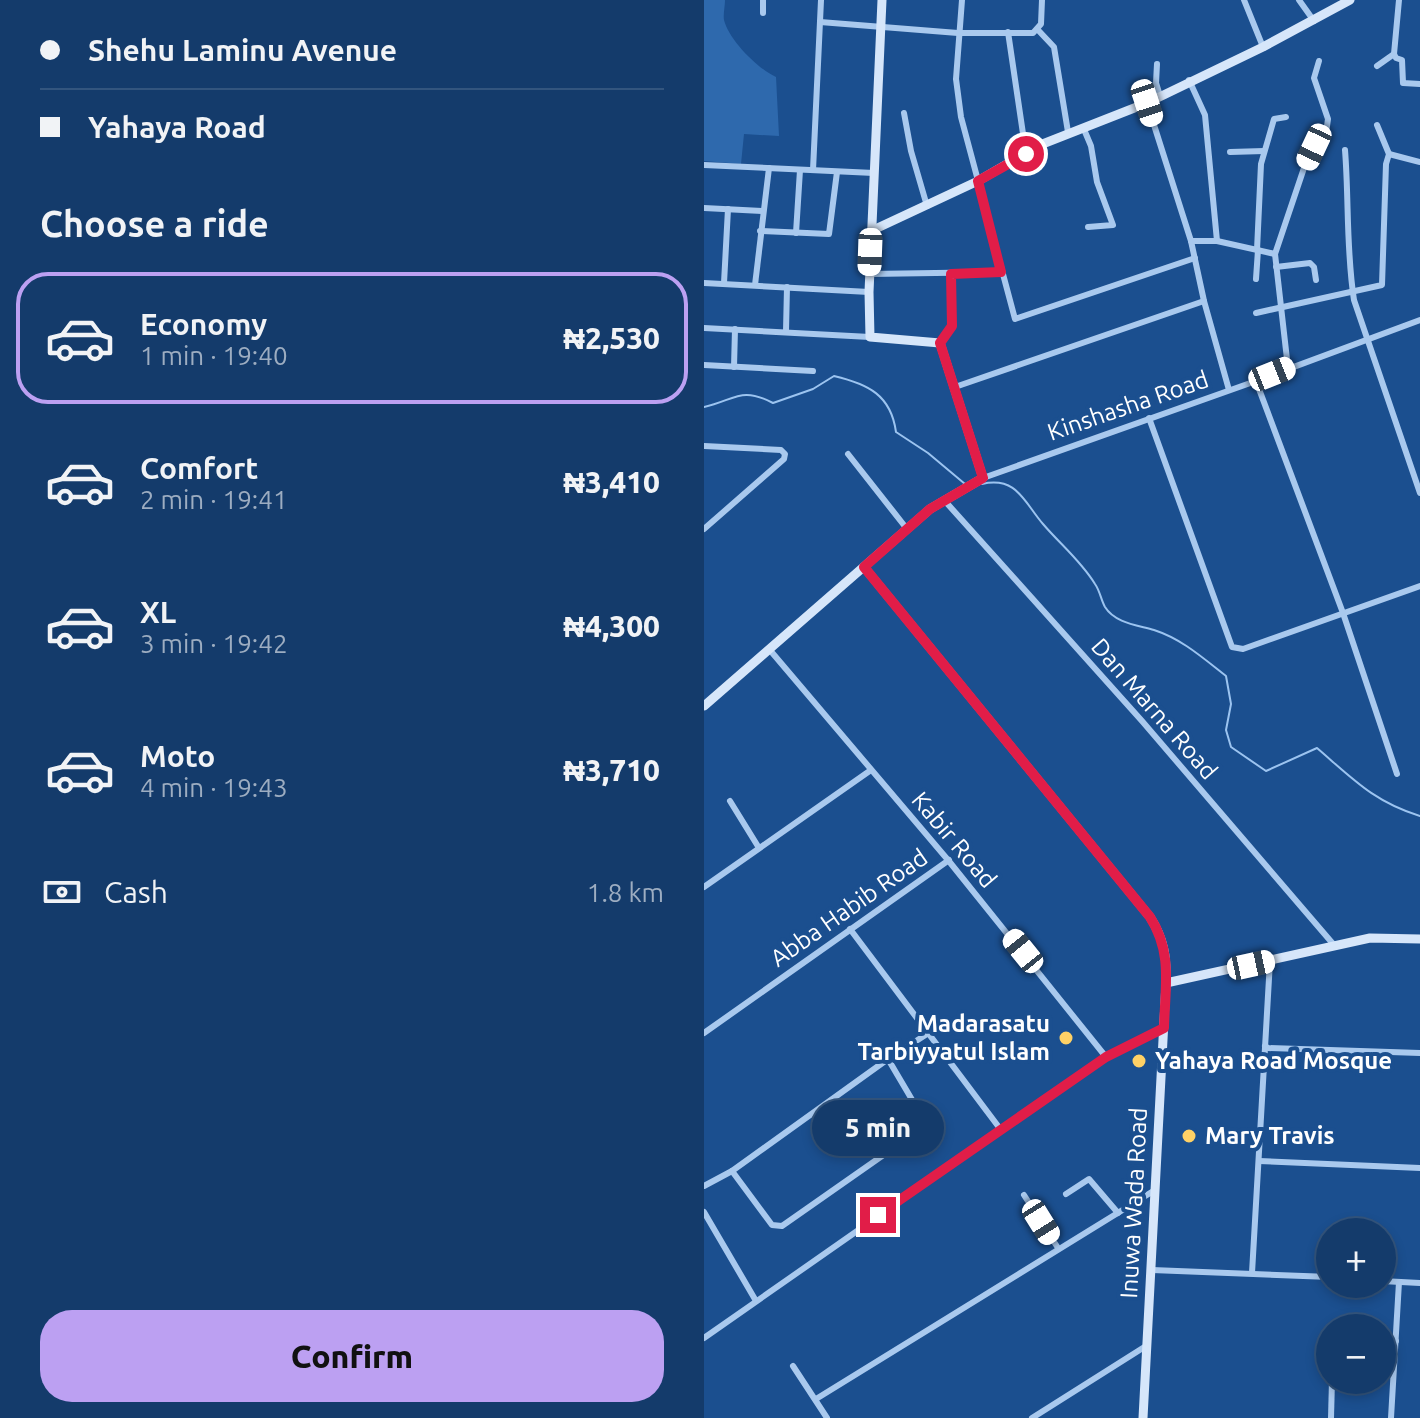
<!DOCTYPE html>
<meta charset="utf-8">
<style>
body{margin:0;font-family:Ubuntu,sans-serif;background:#214673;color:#f1f3f6;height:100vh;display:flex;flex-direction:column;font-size:30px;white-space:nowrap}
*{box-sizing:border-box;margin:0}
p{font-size:26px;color:#9dadc1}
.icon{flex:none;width:44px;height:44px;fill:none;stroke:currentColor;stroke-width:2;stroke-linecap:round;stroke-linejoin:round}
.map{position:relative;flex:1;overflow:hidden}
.sheet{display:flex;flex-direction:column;background:#143b6b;width:704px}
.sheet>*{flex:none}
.top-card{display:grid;align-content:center;height:176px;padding:0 40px;background:#143b6b}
.tools{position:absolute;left:612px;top:1218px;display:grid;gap:16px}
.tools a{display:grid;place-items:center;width:80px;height:80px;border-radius:50%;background:#143b6b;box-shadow:0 4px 12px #0003,0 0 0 2px #33557e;font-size:40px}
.end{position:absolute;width:36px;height:36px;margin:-18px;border:10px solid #e11d48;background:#fff;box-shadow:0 0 0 4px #fff}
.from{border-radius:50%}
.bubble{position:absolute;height:56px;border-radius:28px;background:#143b6b;box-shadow:0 4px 12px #0003,0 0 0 2px #33557e;font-size:26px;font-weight:800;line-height:56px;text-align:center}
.car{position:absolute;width:24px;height:48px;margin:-24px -12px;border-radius:10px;box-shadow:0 0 6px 2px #0007;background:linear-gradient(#fff 24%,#345 0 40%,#fff 0 76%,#345 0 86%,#fff 0)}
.top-card b{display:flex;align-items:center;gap:28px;height:76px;font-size:30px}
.top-card b+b{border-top:2px solid #33557e}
.top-card i{width:20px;height:20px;background:#f1f3f6}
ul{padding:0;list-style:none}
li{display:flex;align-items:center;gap:24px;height:132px;margin:0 16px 12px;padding:0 24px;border:4px solid transparent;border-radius:32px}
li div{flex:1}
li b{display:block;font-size:30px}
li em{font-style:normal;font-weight:800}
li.active{border-color:#bca0f2}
li>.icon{width:72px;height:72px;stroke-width:1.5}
h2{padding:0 40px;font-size:36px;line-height:96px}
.pay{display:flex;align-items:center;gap:20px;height:88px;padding:0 40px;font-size:30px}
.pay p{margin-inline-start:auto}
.action{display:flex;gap:16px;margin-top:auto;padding:16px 40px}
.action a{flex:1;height:92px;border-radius:32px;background:#bca0f2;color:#111;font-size:32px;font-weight:800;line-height:92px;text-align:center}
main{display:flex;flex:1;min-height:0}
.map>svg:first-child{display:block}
.green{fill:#2e69ad}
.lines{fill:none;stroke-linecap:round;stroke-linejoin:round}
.stream{stroke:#9cc4f0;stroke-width:2}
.street{stroke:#a9c9ee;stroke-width:6}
.secondary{stroke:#d6e6fa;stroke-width:9}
.route{stroke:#e11d48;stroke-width:10}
.poi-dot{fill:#ffd166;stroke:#1b4f8f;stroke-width:3}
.labels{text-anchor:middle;stroke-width:8;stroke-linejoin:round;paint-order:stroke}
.street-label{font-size:24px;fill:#fff;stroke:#1b4f8f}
.poi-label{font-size:24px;font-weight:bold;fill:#fff;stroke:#1b4f8f;text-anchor:start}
</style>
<main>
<section class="sheet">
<div class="top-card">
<b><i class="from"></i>Shehu Laminu Avenue</b>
<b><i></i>Yahaya Road</b>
</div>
<h2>Choose a ride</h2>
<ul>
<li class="active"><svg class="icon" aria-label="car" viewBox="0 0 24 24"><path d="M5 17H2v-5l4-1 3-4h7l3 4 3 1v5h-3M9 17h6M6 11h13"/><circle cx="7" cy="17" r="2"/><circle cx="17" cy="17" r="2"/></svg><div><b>Economy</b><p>1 min · 19:40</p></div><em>₦2,530</em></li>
<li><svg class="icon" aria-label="car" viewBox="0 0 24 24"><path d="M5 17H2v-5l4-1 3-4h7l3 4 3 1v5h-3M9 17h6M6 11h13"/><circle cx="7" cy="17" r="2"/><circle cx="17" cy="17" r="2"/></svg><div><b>Comfort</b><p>2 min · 19:41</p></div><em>₦3,410</em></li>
<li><svg class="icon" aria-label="car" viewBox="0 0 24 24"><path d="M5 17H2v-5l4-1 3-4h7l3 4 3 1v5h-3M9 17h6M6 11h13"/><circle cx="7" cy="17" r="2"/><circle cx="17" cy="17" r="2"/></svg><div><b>XL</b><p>3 min · 19:42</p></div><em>₦4,300</em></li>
<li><svg class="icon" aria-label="car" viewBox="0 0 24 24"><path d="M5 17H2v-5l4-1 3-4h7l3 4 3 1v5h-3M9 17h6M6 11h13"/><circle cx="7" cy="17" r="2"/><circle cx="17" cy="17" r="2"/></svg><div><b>Moto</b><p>4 min · 19:43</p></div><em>₦3,710</em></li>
</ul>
<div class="pay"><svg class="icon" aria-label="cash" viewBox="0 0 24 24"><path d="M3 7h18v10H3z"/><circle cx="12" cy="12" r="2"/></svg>Cash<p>1.8 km</p></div>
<div class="action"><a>Confirm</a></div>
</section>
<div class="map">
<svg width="716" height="1418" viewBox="0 0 716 1418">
<rect width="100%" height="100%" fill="#1b4f8f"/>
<path class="green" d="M0 0H21C21 6 19 15 20 20 25 40 54 69 72 77L75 136 40 134 37 164 0 161Z"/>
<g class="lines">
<g class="stream">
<path d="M0 407C31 400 37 386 69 403L109 389 130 376C164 384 187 395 192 432L224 453 261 484"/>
<path d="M278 484C313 476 320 502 339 524 356 544 377 561 391 584 396 591 397 600 401 607 411 623 433 625 450 630 478 639 499 658 522 676L527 704 522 730 527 747 562 771 613 748C649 779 670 802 716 816"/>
</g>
<g class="street">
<polyline points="258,0 252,79 257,117 311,319 491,258"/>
<polyline points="540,0 559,47"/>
<polyline points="595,0 610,21"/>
<polyline points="59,13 59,0"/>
<polyline points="116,22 254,33 329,33 337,24 338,0"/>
<polyline points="334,30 350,47 364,132"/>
<polyline points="304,32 322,154"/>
<polyline points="690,54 692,58 698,60 699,83 716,84"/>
<polyline points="453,64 452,83 456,96"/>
<polyline points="673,66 690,54 695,0"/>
<polyline points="485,80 501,115 513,241"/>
<polyline points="443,103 487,241 500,301 525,390"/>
<polyline points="200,113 207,151 223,206"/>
<polyline points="379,127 387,146 393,182 409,225 384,227"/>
<path d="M641 150C645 200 642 250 650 300L716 493"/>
<polyline points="526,152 560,151"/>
<polyline points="685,154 716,162"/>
<polyline points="0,165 170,173"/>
<polyline points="109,170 117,0"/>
<polyline points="0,208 58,211"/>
<polyline points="56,231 125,234 133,172"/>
<polyline points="92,233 96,170"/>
<polyline points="487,241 513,241 571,254"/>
<polyline points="553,250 557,164 570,119 582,117"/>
<polyline points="572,267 606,263 610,267 612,280"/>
<polyline points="166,274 297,272"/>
<polyline points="552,279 554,250"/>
<polyline points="0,283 165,292"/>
<polyline points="20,283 24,209"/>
<polyline points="51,285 65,168"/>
<polyline points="552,313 678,285 682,164 685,154 673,125"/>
<polyline points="0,328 166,337"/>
<polyline points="82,331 83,287"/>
<polyline points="236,343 248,326 247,274"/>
<polyline points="0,365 109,371"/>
<polyline points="30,367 31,329"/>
<polyline points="584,368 571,254 601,165 610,147 616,140 621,140 624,119 610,78 615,61"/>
<polyline points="552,381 639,613 693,774"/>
<polyline points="251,387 500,301"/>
<polyline points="445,418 528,647 539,649 716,586"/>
<polyline points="0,446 77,450 81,454 80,459 0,529"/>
<polyline points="144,454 203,529"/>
<polyline points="279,478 552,381 716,320"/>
<polyline points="240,500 438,721 630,945"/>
<polyline points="65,649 244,860 402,1057"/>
<polyline points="26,801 55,848"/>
<polyline points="0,887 167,770"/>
<polyline points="146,929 297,1130"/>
<polyline points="0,1033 245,860"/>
<polyline points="561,1046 564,1048 716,1053"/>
<polyline points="555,1161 716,1168"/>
<polyline points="28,1171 68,1225 78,1226 218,1128 220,1120 184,1059"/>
<polyline points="0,1186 28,1171 184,1059 223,1034"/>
<polyline points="362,1194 385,1179 414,1213"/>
<polyline points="320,1195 354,1248"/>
<polyline points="0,1212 52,1301"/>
<polyline points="448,1270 626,1277"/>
<polyline points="548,1273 566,961"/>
<polyline points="678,1281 716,1283"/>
<polyline points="0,1338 402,1057 460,1028"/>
<polyline points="678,1341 692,1341"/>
<polyline points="89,1366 123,1418"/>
<polyline points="112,1399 451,1190"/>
<polyline points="328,1418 442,1346"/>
<polyline points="627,1418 628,1380"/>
<polyline points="687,1418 695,1282"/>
</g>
<g class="secondary">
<polyline points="167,231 274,181 336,145 443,103 559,47 646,0"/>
<path d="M160 567 446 917C460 939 463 957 462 983L439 1418"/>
<polyline points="0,706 226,509 279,478 236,343 166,337 165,292 178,0"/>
<polyline points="462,983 666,938 716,939"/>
</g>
</g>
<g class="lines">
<path class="route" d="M174 1215 402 1057 460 1028C461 986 469 953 446 917L160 567 226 509 279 478 236 343 248 326 247 274 297 272 274 181 322 154"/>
</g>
<g class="poi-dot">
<circle cx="362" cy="1038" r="8"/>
<circle cx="435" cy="1061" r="8"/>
<circle cx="485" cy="1136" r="8"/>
</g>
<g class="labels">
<g class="street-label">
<text transform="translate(424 406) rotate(-19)" y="8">Kinshasha Road</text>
<text transform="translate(450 709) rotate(49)" y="8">Dan Marna Road</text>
<text transform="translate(250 840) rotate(50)" y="8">Kabir Road</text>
<text transform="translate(145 908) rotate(-35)" y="8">Abba Habib Road</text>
<text transform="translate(430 1203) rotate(-87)" y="8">Inuwa Wada Road</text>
</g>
<g class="poi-label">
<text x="346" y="1032" text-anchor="end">Madarasatu<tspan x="346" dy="28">Tarbiyyatul Islam</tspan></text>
<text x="451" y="1069">Yahaya Road Mosque</text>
<text x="501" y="1144">Mary Travis</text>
</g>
</g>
</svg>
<div class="tools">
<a>+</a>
<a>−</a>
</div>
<i class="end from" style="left:322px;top:154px"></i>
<i class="end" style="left:174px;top:1215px"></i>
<div class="bubble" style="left:108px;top:1100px;width:132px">5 min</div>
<i class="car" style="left:443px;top:103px;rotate:162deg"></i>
<i class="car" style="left:610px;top:147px;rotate:205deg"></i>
<i class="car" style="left:166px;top:252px;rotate:182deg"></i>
<i class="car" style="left:568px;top:374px;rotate:68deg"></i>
<i class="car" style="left:319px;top:951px;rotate:321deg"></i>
<i class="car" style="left:547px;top:965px;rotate:78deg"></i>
<i class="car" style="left:337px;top:1222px;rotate:148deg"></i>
</div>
</main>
